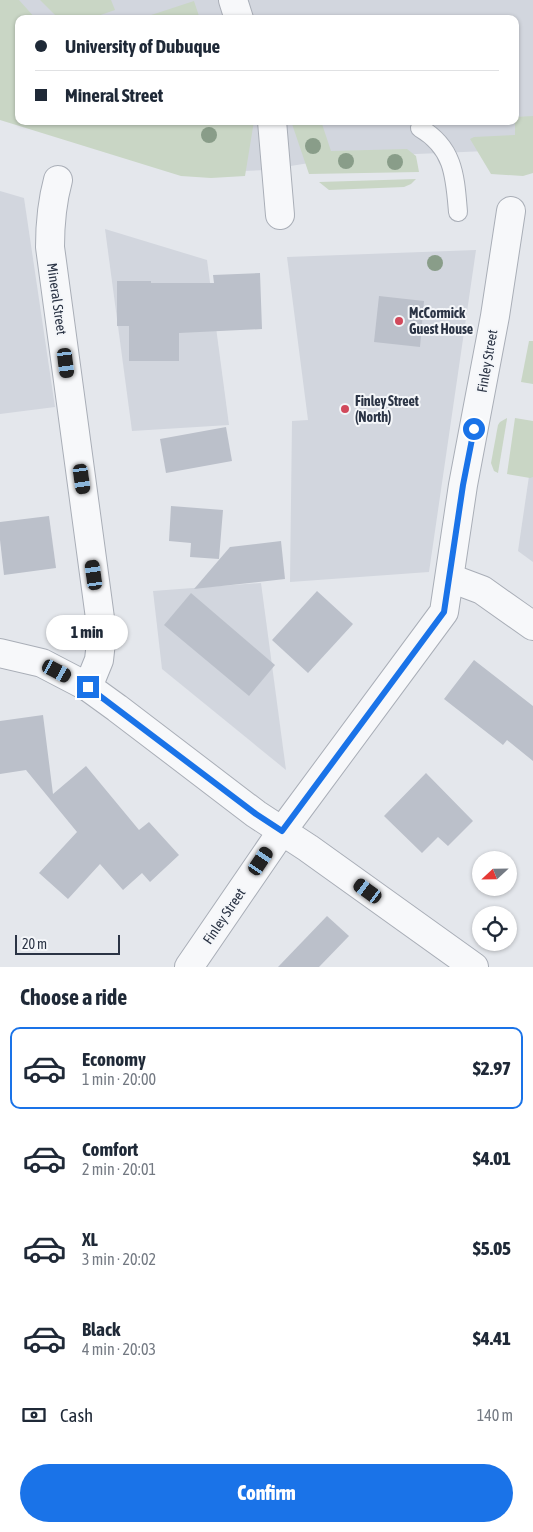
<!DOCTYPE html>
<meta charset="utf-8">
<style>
body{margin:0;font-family:"Asap Condensed",sans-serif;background:#f6f6f7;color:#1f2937;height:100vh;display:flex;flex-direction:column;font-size:19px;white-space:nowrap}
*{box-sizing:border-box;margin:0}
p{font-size:16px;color:#747a83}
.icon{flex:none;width:28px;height:28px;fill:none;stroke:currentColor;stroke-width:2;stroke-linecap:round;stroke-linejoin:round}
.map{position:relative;height:967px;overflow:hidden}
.panel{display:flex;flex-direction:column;background:#fff;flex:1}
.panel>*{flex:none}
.hud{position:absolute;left:15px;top:15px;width:504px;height:110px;border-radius:10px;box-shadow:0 1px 4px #0004;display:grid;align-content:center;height:110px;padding:0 20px;background:#fff}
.needle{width:32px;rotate:248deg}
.controls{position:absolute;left:472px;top:851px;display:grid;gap:10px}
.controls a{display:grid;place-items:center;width:45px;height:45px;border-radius:50%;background:#fff;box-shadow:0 1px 4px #0004;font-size:25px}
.scale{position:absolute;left:15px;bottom:12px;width:105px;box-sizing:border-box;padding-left:5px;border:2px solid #2b3445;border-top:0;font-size:14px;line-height:18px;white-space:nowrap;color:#2b3445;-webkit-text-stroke:4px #f4f6f9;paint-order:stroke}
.end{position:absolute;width:22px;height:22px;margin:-11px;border:6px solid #1a73e8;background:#fff;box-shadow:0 0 0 2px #fff}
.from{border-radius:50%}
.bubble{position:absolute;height:35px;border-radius:18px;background:#fff;box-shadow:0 1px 4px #0004;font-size:16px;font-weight:800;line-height:35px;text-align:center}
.car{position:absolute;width:15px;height:30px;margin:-15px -8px;border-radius:6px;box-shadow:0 0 4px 1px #0007;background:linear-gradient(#222 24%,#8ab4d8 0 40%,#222 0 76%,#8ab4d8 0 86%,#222 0)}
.hud b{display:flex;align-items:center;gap:18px;height:48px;font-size:19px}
.hud b+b{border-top:1px solid #e0e1e3}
.hud i{width:12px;height:12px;background:#1f2937}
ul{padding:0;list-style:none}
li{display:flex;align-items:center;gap:15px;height:82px;margin:0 10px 8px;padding:0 10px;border:2px solid transparent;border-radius:10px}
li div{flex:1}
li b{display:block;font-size:19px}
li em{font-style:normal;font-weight:800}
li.current{border-color:#1a73e8}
li>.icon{width:45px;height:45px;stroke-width:1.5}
h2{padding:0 20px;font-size:22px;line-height:60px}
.pay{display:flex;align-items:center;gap:12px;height:55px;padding:0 20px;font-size:19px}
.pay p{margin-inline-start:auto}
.action{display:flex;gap:10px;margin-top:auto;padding:10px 20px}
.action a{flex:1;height:58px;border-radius:30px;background:#1a73e8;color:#fff;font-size:20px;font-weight:800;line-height:58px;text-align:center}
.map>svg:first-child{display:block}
.built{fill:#d2d6de}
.green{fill:#c9d6c5}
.building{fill:#bbc0ca}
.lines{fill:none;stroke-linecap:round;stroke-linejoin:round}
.lane-casing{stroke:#a9aeb7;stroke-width:20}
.street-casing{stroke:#a9aeb7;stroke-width:30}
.lane{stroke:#f7f8fa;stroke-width:18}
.street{stroke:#f7f8fa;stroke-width:28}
.tree{fill:#899d89}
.route{stroke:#1a73e8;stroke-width:6}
.poi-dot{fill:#d1495b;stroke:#f4f6f9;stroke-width:2}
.labels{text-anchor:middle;stroke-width:4;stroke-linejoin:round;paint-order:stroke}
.street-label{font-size:14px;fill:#2b3445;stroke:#f4f6f9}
.poi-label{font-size:14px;font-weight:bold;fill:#2b3445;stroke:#f4f6f9;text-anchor:start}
</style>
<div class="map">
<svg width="533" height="967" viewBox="0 0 533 967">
<rect width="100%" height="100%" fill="#e4e7ec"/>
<g class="built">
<polygon points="0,0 533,0 533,149 346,157 266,170 216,172 20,121 515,121 515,19 19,19"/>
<polygon points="0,191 24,198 55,407 0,414"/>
<polygon points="105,229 207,260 229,425 132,431"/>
<polygon points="476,250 429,572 290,582 292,421 308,420 287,257"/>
<polygon points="533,449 533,562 518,551"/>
<polygon points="261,583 286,770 162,669 153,591"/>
</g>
<g class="green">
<polygon points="0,0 19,0 36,19 19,19 19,121 254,121 245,176 211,178 181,176 0,120"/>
<polygon points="40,0 111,0 115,10 89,19 59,19"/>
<polygon points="194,1 200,19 139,19"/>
<polygon points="533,116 533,173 523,176 491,174 470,139 474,137 515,135 515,117"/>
<polygon points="291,121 321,121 331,151 407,149 416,156 419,172 309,174"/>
<polygon points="416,179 411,184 404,187 329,190 319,182"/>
<polygon points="529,341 533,341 533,384 521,382"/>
<polygon points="507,418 507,419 498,473 494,471 491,463 498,425 500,422"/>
<polygon points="515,418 533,421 533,477 530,478 507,474"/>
</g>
<g class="building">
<polygon points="260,273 262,329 179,333 179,361 129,361 129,326 117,326 117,281 151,281 151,283 214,283 213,275"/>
<polygon points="379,296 424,301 420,347 374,342"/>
<polygon points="226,427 232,461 166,473 160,439"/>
<polygon points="171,506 223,510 219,559 190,557 191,543 169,541"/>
<polygon points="49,516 56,568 4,575 0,540 0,522"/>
<polygon points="281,541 285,579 194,589 230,547"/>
<polygon points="317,591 353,624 308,673 272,640"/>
<polygon points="191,593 275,665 249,696 164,625"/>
<polygon points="474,660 533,706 533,761 507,740 503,745 444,699"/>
<polygon points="43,715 53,794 86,766 139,830 149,822 179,855 150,882 142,873 123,890 100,864 68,899 39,873 77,832 26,770 0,774 0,721"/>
<polygon points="426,773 473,821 448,846 438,837 422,853 384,816"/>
<polygon points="327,916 349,936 319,967 278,967"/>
</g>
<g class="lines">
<defs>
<path id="lane" d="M420 128C454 148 455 176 458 212"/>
<g id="street">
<polyline points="233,0 239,19"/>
<polyline points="272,121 280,215"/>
<path d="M58 180C52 202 50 224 50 247L102 633 99 660 88 687 117 708 256 814 308 848 474 967"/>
<polyline points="450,578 482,590 533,626"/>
<polyline points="0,653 42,663 88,687"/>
<polyline points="189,967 282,831 444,612 463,485 495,316 511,211"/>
</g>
</defs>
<use href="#lane" class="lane-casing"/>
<use href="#street" class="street-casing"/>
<use href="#lane" class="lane"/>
<use href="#street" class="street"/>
</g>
<g class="tree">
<circle cx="209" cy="135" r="8"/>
<circle cx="313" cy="146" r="8"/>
<circle cx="346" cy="161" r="8"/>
<circle cx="395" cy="162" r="8"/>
<circle cx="435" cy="263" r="8"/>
</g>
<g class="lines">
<polyline class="route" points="88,687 256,814 282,831 444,612 463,485 474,429"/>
</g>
<g class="poi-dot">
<circle cx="399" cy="321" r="5"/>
<circle cx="345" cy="409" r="5"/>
</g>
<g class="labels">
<g class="street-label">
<text transform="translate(57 299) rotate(82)" y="5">Mineral Street</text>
<text transform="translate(487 361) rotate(-80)" y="5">Finley Street</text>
<text transform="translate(224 916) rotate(-56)" y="5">Finley Street</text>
</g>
<g class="poi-label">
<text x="409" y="318">McCormick<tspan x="409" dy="16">Guest House</tspan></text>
<text x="355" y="406">Finley Street<tspan x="355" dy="16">(North)</tspan></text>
</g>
</g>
</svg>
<div class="controls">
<a><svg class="needle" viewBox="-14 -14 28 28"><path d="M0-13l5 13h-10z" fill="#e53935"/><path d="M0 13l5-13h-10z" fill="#747a83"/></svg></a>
<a><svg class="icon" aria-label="locate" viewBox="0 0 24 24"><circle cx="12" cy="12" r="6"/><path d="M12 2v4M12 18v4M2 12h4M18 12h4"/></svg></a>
</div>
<div class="scale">20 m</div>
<i class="end from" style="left:474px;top:429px"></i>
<i class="end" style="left:88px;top:687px"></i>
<div class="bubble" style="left:46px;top:615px;width:82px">1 min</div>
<i class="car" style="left:66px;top:363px;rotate:173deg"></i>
<i class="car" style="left:82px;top:479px;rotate:172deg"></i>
<i class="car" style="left:94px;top:575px;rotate:352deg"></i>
<i class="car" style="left:57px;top:671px;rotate:118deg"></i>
<i class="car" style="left:261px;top:861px;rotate:34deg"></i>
<i class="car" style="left:368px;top:891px;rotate:306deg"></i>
<div class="hud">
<b><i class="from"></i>University of Dubuque</b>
<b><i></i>Mineral Street</b>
</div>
</div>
<section class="panel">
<h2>Choose a ride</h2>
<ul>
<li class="current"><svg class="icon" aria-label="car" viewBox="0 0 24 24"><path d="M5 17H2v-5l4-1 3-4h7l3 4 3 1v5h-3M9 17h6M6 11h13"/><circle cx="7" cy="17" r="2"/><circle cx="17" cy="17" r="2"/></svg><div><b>Economy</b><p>1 min · 20:00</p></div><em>$2.97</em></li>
<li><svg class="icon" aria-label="car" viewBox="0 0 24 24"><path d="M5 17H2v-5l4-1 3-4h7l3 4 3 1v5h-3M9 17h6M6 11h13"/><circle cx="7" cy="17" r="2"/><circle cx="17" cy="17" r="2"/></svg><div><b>Comfort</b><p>2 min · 20:01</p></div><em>$4.01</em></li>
<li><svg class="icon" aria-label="car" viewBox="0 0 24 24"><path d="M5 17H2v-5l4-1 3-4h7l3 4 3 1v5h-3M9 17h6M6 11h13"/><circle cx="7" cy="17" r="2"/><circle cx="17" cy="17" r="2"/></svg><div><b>XL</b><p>3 min · 20:02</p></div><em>$5.05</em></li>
<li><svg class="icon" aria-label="car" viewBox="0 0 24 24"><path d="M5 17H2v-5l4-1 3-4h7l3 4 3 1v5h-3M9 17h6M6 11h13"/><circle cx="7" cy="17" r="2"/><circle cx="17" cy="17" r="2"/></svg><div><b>Black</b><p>4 min · 20:03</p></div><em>$4.41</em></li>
</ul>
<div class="pay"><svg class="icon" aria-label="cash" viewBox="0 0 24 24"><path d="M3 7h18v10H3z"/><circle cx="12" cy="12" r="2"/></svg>Cash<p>140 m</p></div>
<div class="action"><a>Confirm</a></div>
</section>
